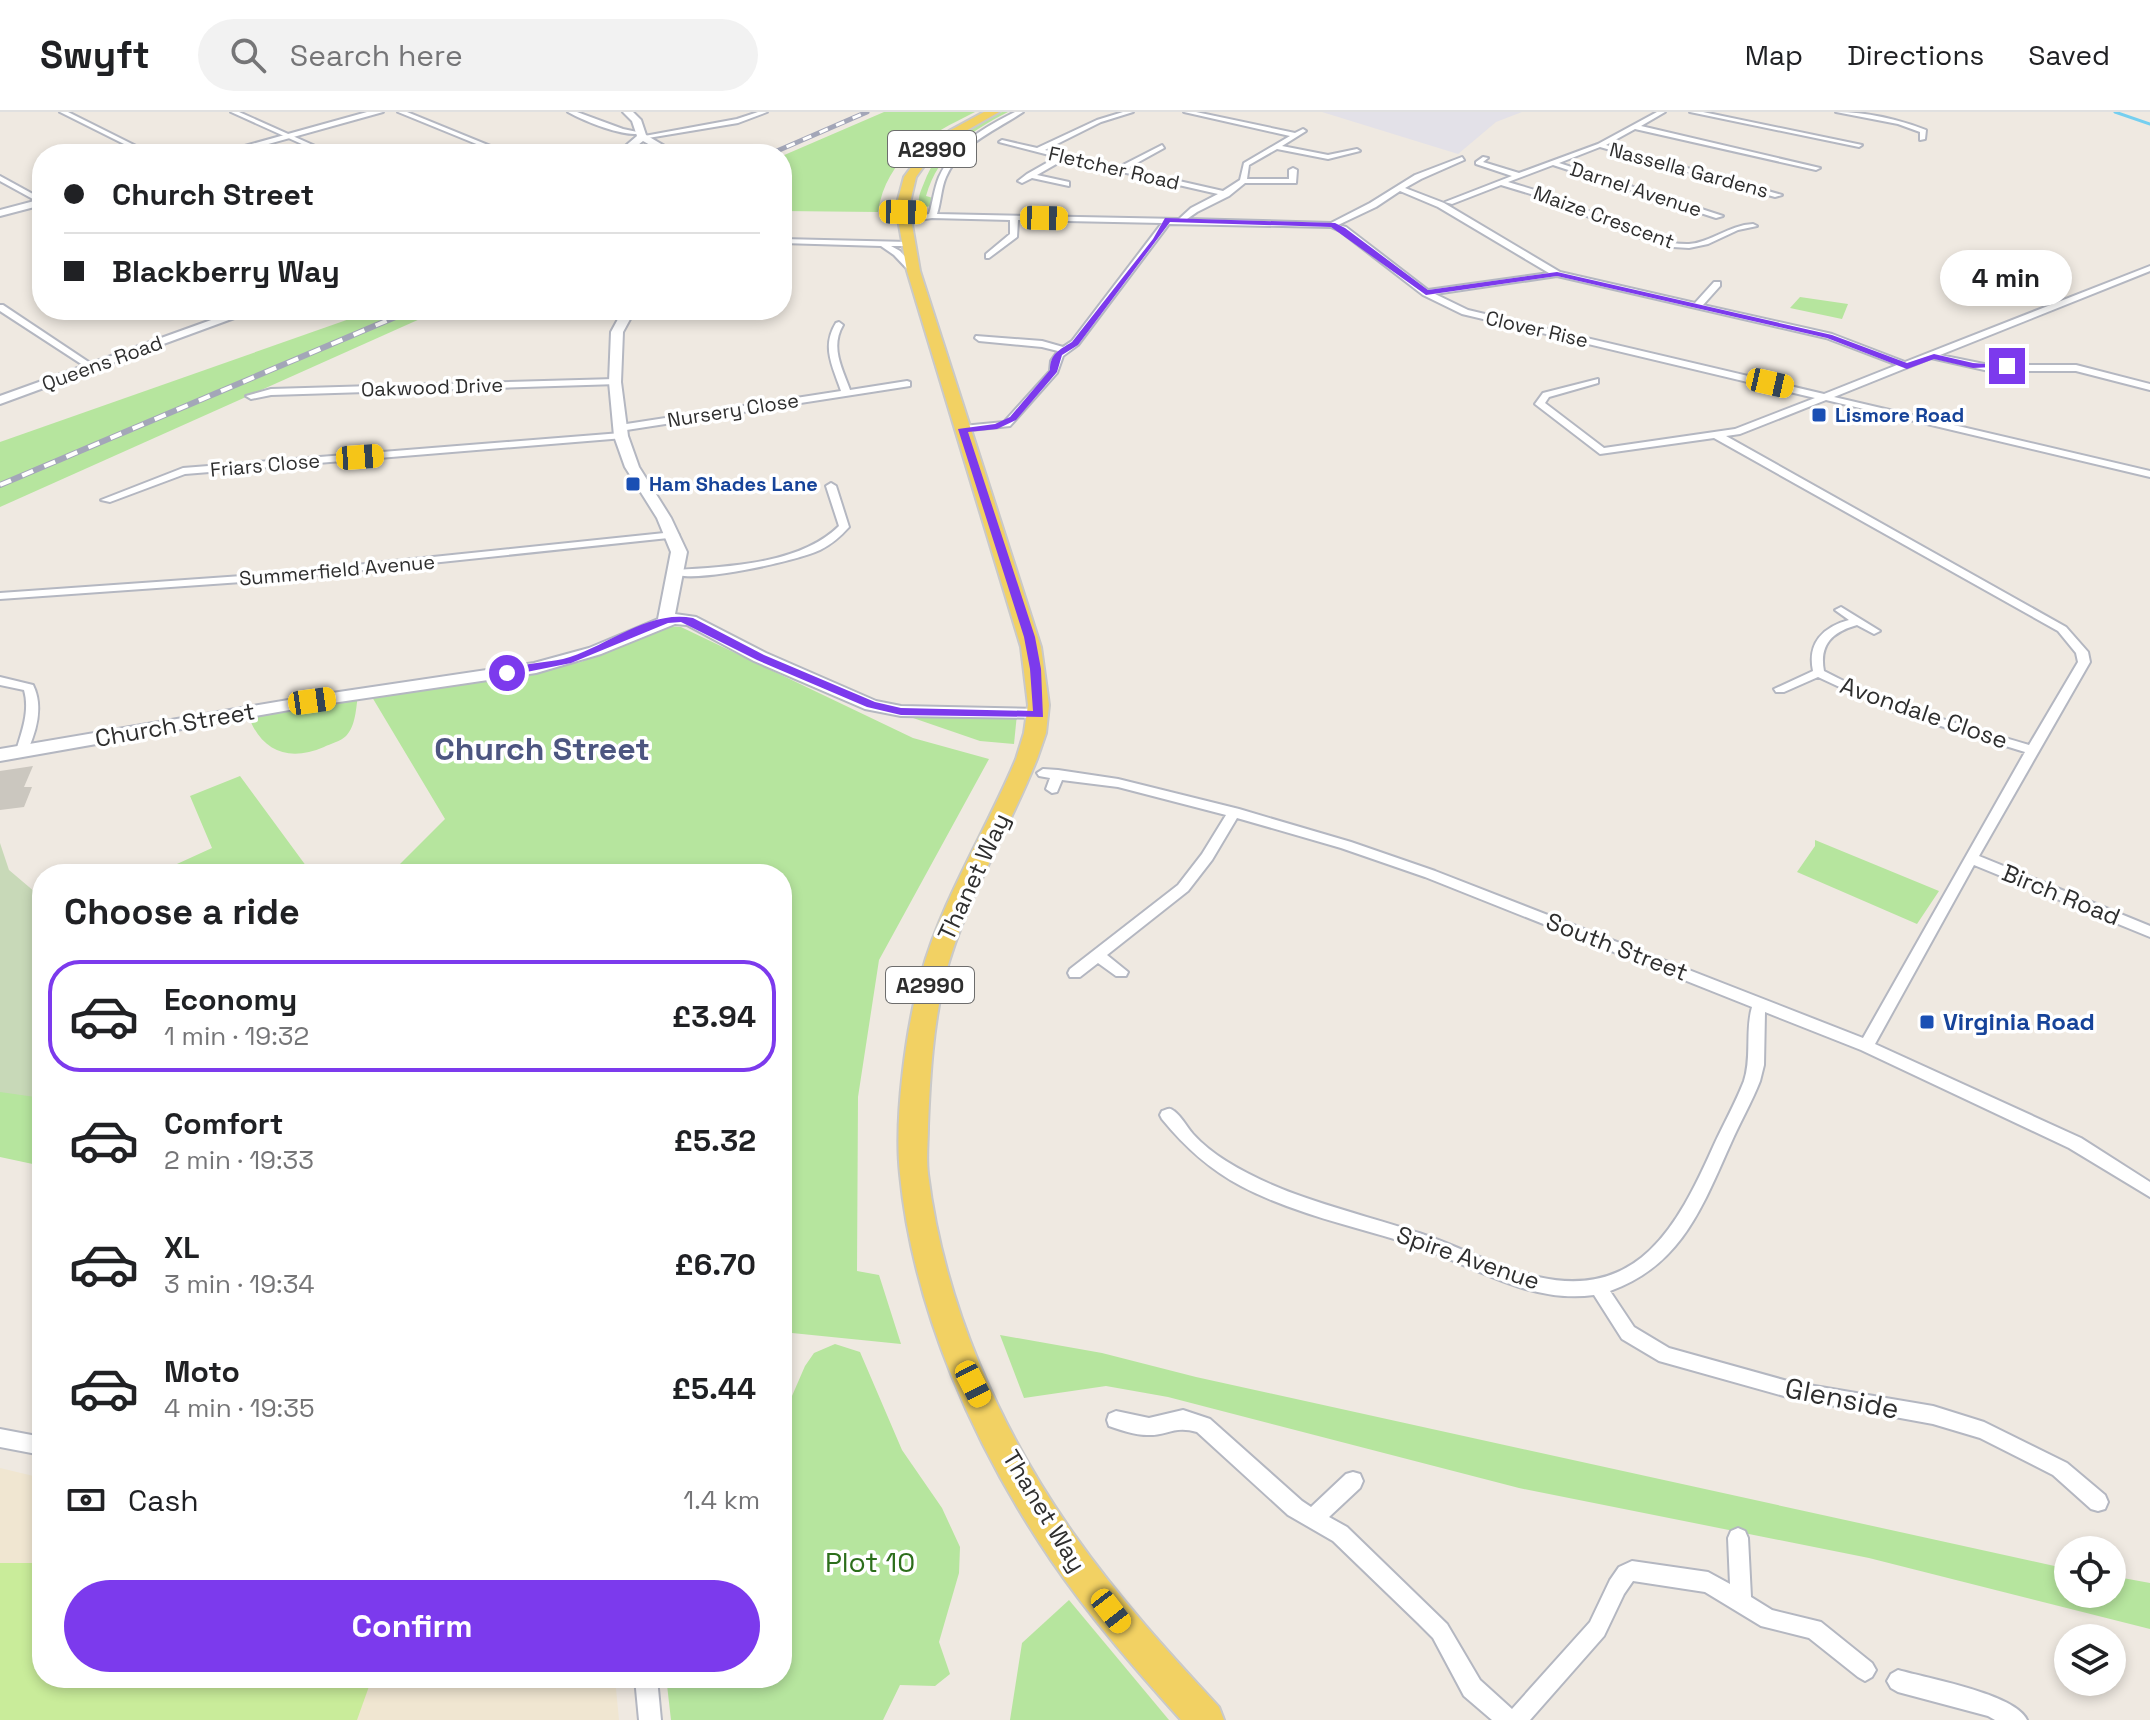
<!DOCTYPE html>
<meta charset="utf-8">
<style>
body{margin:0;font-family:"Space Grotesk",sans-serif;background:#f2f2f2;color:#202124;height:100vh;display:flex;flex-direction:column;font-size:30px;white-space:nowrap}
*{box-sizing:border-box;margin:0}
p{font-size:26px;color:#757577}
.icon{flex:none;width:44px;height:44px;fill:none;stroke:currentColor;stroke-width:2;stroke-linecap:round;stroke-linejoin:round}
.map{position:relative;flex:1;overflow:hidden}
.sheet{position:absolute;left:32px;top:752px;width:760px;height:824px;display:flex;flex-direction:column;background:#fff;border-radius:32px;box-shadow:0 4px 12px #0003}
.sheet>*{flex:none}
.hud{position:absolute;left:32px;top:32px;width:760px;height:176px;border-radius:32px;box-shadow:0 4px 12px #0003;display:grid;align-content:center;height:176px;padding:0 32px;background:#fff}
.buttons{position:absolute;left:2054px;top:1424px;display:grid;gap:16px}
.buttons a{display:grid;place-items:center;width:72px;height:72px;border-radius:50%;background:#fff;box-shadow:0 4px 12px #0003;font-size:40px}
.end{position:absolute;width:36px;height:36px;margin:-18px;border:10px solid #7c3aed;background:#fff;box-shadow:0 0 0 4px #fff}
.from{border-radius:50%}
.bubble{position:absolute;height:56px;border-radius:28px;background:#fff;box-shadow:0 4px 12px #0003;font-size:26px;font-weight:600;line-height:56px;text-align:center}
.car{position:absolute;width:24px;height:48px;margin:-24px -12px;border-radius:10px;box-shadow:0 0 6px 2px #0007;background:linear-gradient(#f5c518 24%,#345 0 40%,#f5c518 0 76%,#345 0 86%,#f5c518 0)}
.hud b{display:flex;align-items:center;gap:28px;height:76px;font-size:30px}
.hud b+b{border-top:2px solid #e0e0e0}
.hud i{width:20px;height:20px;background:#202124}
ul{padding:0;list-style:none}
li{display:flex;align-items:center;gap:24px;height:112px;margin:0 16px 12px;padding:0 16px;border:4px solid transparent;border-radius:32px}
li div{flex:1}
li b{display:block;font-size:30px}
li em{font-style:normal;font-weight:600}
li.current{border-color:#7c3aed}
li>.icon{width:72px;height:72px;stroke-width:1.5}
h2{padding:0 32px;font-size:36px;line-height:96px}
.pay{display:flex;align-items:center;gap:20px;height:88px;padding:0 32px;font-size:30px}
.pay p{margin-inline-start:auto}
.button{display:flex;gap:16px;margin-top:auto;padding:16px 32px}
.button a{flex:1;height:92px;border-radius:48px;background:#7c3aed;color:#fff;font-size:32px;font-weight:600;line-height:92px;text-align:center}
header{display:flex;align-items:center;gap:48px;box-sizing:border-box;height:112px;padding:0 40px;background:#fff;border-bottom:2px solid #e0e0e0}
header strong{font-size:38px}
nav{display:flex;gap:44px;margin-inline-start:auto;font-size:28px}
.search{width:560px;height:72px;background:#f2f2f2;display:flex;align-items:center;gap:20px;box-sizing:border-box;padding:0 28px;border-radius:44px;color:#757577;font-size:30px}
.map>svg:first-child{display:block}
.industrial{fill:#e3e1e8}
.education{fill:#f0e6d1}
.green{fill:#b6e59e}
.cemetery{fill:#c8d9b8}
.pitch{fill:#c9ec9a}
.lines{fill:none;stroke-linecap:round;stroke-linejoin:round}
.stream{stroke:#75cff0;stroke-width:3}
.building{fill:#cbc7bf}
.street-casing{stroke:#b4b7c1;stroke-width:4}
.secondary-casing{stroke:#b4b7c1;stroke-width:4}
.primary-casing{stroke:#c9c9c9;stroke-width:4}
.street{fill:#fff;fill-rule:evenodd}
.secondary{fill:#fff;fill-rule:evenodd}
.primary{fill:#f2d163;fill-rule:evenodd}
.rail-far1-casing{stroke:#a3a6b8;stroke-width:5}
.rail-casing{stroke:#a3a6b8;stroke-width:6}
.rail-far1{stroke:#fff;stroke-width:3;stroke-dasharray:9;stroke-linecap:butt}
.rail{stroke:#fff;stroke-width:4;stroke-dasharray:12;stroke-linecap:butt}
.route{fill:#7c3aed}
.transit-dot{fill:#1a4fb4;stroke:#fff;stroke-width:3}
.labels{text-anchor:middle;stroke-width:7;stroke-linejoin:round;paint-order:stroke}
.far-street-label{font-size:20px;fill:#2e2e2e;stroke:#fff}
.far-transit-label{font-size:20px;font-weight:bold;fill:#164399;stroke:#fff;text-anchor:start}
.shield{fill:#fff;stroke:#6d6d6d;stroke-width:2}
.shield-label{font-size:22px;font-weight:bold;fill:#2e2e2e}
.street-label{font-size:24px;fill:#2e2e2e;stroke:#fff}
.transit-label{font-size:24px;font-weight:bold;fill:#164399;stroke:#fff;text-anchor:start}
.near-street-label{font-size:28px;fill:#2e2e2e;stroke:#fff}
.near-park-label{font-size:28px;fill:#2c6e1b;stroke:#fff}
.district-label{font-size:32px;font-weight:bold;fill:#4d5680;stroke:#fff}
</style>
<header>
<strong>Swyft</strong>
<div class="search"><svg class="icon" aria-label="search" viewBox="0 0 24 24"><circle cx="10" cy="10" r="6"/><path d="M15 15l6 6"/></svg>Search here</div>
<nav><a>Map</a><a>Directions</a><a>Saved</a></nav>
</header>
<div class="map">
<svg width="2150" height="1608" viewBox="0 0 2150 1608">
<rect width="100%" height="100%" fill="#efe9e1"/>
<polygon class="industrial" points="1322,0 1522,0 1496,10 1458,42"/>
<polygon class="education" points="0,1356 42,1366 42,1566 615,1566 619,1608 0,1608"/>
<g class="green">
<path d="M884 0H975C927 24 887 44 878 100L782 99V44Z"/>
<path d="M1002 0H1008C969 20 939 40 926 84L933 86 931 94 920 96C917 86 920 81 924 71 939 32 965 18 1002 0Z"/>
<polygon points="1800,185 1848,192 1842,207 1790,196"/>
<polygon points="375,198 440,198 0,395 0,330"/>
<polygon points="665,514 681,515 913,626 989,647 879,848 858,985 857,1159 879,1163 901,1232 782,1220 782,762 390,762 445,707 372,585 581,550"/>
<path d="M358 583C356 595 356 614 346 624 341 629 330 632 324 635 287 651 259 638 247 600Z"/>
<polygon points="884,596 1017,602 1014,632 980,629"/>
<polygon points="240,664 312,762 155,762 212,736 190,684"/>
<polygon points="1815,728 1939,779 1917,812 1797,760 1815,734"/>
<polygon points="0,967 42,977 42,1054 0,1045"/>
<polygon points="1000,1223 1102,1241 1196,1265 2068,1457 2068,1482 2112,1482 2112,1464 2150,1471 2150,1517 1869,1446 1519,1376 1168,1285 1106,1274 1024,1286"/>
<polygon points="835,1232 860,1240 902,1338 942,1396 960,1435 959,1461 939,1530 950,1562 935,1574 900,1573 883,1608 671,1608 667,1573 670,1566 782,1566 782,1307 805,1254 814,1241"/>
<polygon points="1069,1488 1169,1608 1010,1608 1022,1531"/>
</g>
<polygon class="cemetery" points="0,731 9,758 42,786 42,986 0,980"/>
<polygon class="pitch" points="0,1451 42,1451 42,1566 372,1566 357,1608 0,1608"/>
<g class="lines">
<polyline class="stream" points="2115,0 2150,12"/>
</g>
<polygon class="building" points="33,654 24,675 32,675 24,695 0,698 0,659"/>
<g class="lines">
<defs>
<g id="street">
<polygon points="60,0 68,0 152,42 144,42"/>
<polygon points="231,0 239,0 333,42 324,42"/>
<polygon points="398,0 407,0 510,42 501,42"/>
<path d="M568 0H577L623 17 642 21C625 26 584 9 568 0Z"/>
<polygon points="758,0 767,0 738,11 642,27 639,25 737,7"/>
<path d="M1015 0H1023C995 19 961 31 946 65 941 76 941 90 937 102L1179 107 1191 96 1218 82 1065 47 1037 63 1069 70V74L1032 66 1022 71 1018 69 1027 62 1057 45 999 30 1002 28 1037 36 1097 8 1123 0H1133L1101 10 1045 38 1119 55 1162 33 1164 36 1126 57 1223 79 1240 68 1244 51 1290 24 1184 0H1196L1295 21 1303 17 1306 19 1282 34 1328 43 1357 37 1360 39 1328 47 1277 37 1249 53 1247 67H1289V58L1293 56 1297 58 1296 71H1245L1229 84 1197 100 1187 107 1331 111 1370 91 1415 63 1462 45 1464 48 1421 67 1405 76 1444 91 1560 160 1695 191 1714 170H1720V174L1703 193 1832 222 1905 250 2150 154V159L1940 243 1989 253H2076L2150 272V278L2076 259H1989L1931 246 1834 285 2150 359V365L1826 288 1740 322 1726 324 2066 515 2088 540 2090 550 1979 744 2150 814V825L1974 753 1875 932 2081 1026 2150 1070V1085L2069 1036 1861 938 1765 900 1764 953 1760 969C1752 990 1740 1010 1731 1031 1702 1095 1682 1153 1610 1179L1634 1215 1669 1236 1791 1270 1933 1294 1984 1310 2067 1351 2105 1383 2108 1390 2105 1397 2098 1399 2091 1397 2053 1363 1980 1326 1933 1312 1791 1286 1659 1249 1622 1227 1594 1183C1529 1192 1472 1153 1414 1133 1356 1115 1294 1102 1241 1074 1209 1057 1185 1035 1162 1007L1160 1003 1162 999C1168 997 1169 995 1174 999 1181 1004 1187 1015 1193 1022 1202 1032 1215 1042 1226 1049 1285 1086 1353 1099 1419 1121 1459 1134 1497 1156 1538 1165 1639 1188 1678 1113 1713 1035 1723 1013 1735 992 1744 969 1752 945 1745 919 1752 895L1425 765 1341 736 1237 706 1212 748 1188 779 1107 843 1128 860 1126 864H1116L1098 851 1080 865H1070L1068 861 1070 857 1178 773 1202 742 1226 703 1118 675 1062 668 1057 680 1052 681 1046 677 1050 666 1039 664 1037 661 1043 657 1058 658 1118 667 1239 697 1351 730 1435 759 1863 926 2025 640 1889 598 1818 565 1784 580H1776L1774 577 1813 559C1807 531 1823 515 1849 508L1835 498 1841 495 1880 519 1874 522 1857 513C1832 520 1819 533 1824 559 1889 594 1959 612 2029 633L2078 550 2076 541 2058 519 1714 326 1600 342 1535 292 1543 281 1598 267V271L1549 285 1545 291 1604 336 1735 317 1815 286 1462 202 1423 183 1340 119 1331 115 1169 112 1078 233 1063 244 1057 261 1010 314 960 319 958 317 963 314 1004 310 1050 259 1051 249 1058 239 1042 235 979 229 975 226 976 224 1042 229 1063 235 1072 229 1162 111 1018 108 1017 125 989 146H986V142L1010 122V108L932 106 900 111V107L929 102C933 90 934 77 939 65 953 33 985 15 1015 0ZM1400 79 1438 95 1549 161 1428 178 1346 115 1338 113 1376 95ZM1557 164 1826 226 1897 253 1824 282 1468 198 1435 182Z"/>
<path d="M1657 0H1665L1641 14 1820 56 1816 58 1635 17 1606 33 1782 83 1775 85 1600 35 1559 51 1723 104 1716 106 1553 53 1508 70C1528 76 1547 81 1567 89 1604 105 1647 133 1689 132 1710 131 1729 113 1753 112L1757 114 1738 118 1708 132 1689 136 1673 135 1634 124 1544 86 1501 73 1452 92 1445 90 1512 64 1476 52V50L1483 45 1488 46 1483 50 1519 61 1598 32Z"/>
<polygon points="1690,0 1703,0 1862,33 1859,35"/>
<path d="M1836 0C1867 0 1897 7 1926 18L1925 27 1920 28V20L1898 12Z"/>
<polygon points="0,64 42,87 42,92 0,69"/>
<polygon points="782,127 909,130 913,132 912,134 891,134 900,139 919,160 912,162 894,143 881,134 782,131"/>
<polygon points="0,193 3,193 96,255 89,257 0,199"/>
<path d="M839 210 843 213C830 235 842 256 850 278L907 269 910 270V274L620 319 615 316 620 313 841 279C833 255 821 235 836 211Z"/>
<polygon points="615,267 618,268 618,272 271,283 251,287 246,284 271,277"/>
<polygon points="621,321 624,322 624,326 185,362 110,390 101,388 183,356"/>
<path d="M831 371 836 374 849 415C840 425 832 432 820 438 797 449 690 473 672 461L677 458C727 455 801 452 839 414L826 374Z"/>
<polygon points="674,420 679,423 678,425 269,468 0,487 0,481 269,462"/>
<path d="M0 565 33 573C44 595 36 621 26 642L22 643 16 639C22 619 30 599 24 578L0 573Z"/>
<path d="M1183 1298 1210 1307 1302 1389 1311 1395 1346 1362 1353 1360 1360 1362 1363 1369 1360 1376 1329 1405 1347 1415 1447 1512 1480 1568 1512 1597 1590 1510 1610 1468 1619 1455 1632 1449 1708 1460 1730 1472 1728 1426 1731 1419 1738 1416 1745 1419 1748 1426 1751 1485 1772 1498 1821 1510 1872 1551 1876 1558 1872 1565 1865 1569 1858 1565 1809 1526 1761 1514 1705 1480 1633 1469 1624 1482 1604 1524 1530 1608H1492L1464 1584 1433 1526 1418 1511 1333 1429 1288 1403 1197 1320C1174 1313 1167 1324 1147 1323 1135 1323 1120 1318 1109 1314L1107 1308 1109 1302 1116 1299 1149 1306Z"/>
<polygon points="0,1317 42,1325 42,1343 0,1335"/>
<path d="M1898 1558C1926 1566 2016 1582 2027 1608H1995L1988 1604 1898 1580 1891 1576 1887 1569 1891 1562Z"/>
<polygon points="635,1566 657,1566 661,1608 639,1608"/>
</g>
<g id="secondary">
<polygon points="367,0 383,0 232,42 216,42"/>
<polygon points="623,0 633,0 641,8 646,23 678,42 666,42 643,29 633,37 637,42 627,42 623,36 637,24 632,9"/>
<polygon points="42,87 42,93 0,104 0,98"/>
<polygon points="239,198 256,198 0,292 0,284"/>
<polygon points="623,198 635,198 623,220 621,270 628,324 639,355 671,406 687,440 675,502 696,505 766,541 876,589 901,594 1039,597 1048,602 1045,606 901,604 865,597 754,549 687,513 675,512 601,542 536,561 312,594 0,649 0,637 312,584 534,551 589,536 658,507 671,440 657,406 625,355 614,324 609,270 611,220"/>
</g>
<path id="primary" d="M984 0H999L957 24 932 43 916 65 909 95 920 159 1041 535 1049 593 1046 621 1037 647C1008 720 965 788 945 864 933 913 930 964 928 1014 928 1030 926 1046 928 1062 944 1192 1000 1318 1075 1424 1118 1485 1168 1540 1219 1595L1224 1608H1181C1135 1557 1090 1505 1051 1448 975 1336 913 1198 900 1062 894 1007 906 916 921 863 942 787 986 719 1016 647L1024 621 1028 593 1021 535 907 159 896 95 904 65 924 38 949 19Z"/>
</defs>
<use href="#street" class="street-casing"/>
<use href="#secondary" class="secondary-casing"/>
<use href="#primary" class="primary-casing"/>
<use href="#street" class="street"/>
<use href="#secondary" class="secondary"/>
<use href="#primary" class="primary"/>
<defs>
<polyline id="rail-far1" points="770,42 867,0"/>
<polyline id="rail" points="0,373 412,198"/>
</defs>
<use href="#rail-far1" class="rail-far1-casing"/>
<use href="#rail" class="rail-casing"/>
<use href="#rail-far1" class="rail-far1"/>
<use href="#rail" class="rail"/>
</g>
<path class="route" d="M1165 106 1335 111 1345 116 1428 178 1557 160 1832 223 1907 251 1934 242 1973 251 2012 254 1973 256 1934 247 1907 257 1827 226 1557 164 1426 183 1331 115 1170 110 1078 233 1062 243 1057 260 1016 308 997 317 968 320 1035 525 1041 557 1043 605 901 603 867 595 757 548 681 510 668 511 571 551 507 564 502 561C518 551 544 551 563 547 605 536 648 497 693 506L764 543 875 590 901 596 1033 599 1030 557 1024 525 958 317 995 312 1010 305 1050 258C1050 242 1059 238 1072 230L1153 127Z"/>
<g class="transit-dot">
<rect x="1811" y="295" width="16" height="16" rx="4"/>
<rect x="625" y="364" width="16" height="16" rx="4"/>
<rect x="1919" y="902" width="16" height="16" rx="4"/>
</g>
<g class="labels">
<g class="far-street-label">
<text transform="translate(1114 56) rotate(13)" y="7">Fletcher Road</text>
<text transform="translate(1689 58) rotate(15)" y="7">Nassella Gardens</text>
<text transform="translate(1636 77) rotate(18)" y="7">Darnel Avenue</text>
<text transform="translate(1604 105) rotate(20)" y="7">Maize Crescent</text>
<text transform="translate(1537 217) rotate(13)" y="7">Clover Rise</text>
<text transform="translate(102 251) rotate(-20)" y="7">Queens Road</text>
<text transform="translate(432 275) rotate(-2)" y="7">Oakwood Drive</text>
<text transform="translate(733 298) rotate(-9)" y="7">Nursery Close</text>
<text transform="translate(265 353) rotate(-5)" y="7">Friars Close</text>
<text transform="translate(337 458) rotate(-5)" y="7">Summerfield Avenue</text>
</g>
<g class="far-transit-label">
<text x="1835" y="310">Lismore Road</text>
<text x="649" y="379">Ham Shades Lane</text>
</g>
<g class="shield">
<rect x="888" y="19" width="88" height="36" rx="6"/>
<rect x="886" y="855" width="88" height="36" rx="6"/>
</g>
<g class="shield-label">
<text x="932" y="45">A2990</text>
<text x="930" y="881">A2990</text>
</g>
<g class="street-label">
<text transform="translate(1924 601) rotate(19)" y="8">Avondale Close</text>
<text transform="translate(175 613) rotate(-10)" y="8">Church Street</text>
<text transform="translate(974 765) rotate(-65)" y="8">Thanet Way</text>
<text transform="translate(2061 783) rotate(22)" y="8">Birch Road</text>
<text transform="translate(1617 835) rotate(21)" y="8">South Street</text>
<text transform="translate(1468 1146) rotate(19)" y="8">Spire Avenue</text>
<text transform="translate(1044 1399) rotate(59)" y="8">Thanet Way</text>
</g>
<g class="transit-label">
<text x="1943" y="918">Virginia Road</text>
</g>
<g class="near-street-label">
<text transform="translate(1842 1286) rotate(11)" y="10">Glenside</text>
</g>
<g class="near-park-label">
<text x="870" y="1460">Plot 10</text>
</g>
<g class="district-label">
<text x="542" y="648">Church Street</text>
</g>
</g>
</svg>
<div class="buttons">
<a><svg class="icon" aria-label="locate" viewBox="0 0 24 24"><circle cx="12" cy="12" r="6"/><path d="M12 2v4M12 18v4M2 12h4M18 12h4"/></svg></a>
<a><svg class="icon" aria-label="layers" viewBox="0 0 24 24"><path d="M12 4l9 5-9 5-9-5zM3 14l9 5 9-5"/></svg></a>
</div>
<i class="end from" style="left:507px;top:561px"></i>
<i class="end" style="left:2007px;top:254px"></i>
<div class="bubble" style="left:1940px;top:138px;width:132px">4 min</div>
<i class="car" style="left:903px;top:100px;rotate:91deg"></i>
<i class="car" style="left:1044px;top:106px;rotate:91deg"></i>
<i class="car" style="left:1770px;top:271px;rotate:103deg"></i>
<i class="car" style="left:360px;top:345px;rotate:86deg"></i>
<i class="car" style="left:312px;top:589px;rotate:82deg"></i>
<i class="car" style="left:973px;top:1272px;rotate:153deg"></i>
<i class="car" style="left:1111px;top:1499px;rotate:142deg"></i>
<div class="hud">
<b><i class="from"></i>Church Street</b>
<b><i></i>Blackberry Way</b>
</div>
<section class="sheet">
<h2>Choose a ride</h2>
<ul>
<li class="current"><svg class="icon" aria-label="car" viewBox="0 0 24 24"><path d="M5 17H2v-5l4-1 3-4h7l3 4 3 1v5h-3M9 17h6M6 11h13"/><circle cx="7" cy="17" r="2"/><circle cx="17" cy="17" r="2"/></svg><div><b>Economy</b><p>1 min · 19:32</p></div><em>£3.94</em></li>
<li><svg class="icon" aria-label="car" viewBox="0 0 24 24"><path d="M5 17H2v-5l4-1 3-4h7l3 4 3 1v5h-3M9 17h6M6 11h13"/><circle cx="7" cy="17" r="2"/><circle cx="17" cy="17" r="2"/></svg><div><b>Comfort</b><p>2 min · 19:33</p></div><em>£5.32</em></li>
<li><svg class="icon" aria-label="car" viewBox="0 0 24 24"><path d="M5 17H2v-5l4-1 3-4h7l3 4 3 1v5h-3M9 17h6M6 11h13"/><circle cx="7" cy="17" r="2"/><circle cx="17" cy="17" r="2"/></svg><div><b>XL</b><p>3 min · 19:34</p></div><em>£6.70</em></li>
<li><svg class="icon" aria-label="car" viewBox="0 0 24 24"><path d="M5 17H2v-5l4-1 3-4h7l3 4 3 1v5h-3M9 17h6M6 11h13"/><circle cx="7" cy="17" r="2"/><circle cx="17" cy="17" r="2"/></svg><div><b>Moto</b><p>4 min · 19:35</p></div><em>£5.44</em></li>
</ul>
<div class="pay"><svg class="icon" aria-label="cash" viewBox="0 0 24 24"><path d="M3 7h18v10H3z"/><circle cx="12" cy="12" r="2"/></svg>Cash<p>1.4 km</p></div>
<div class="button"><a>Confirm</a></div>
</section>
</div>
